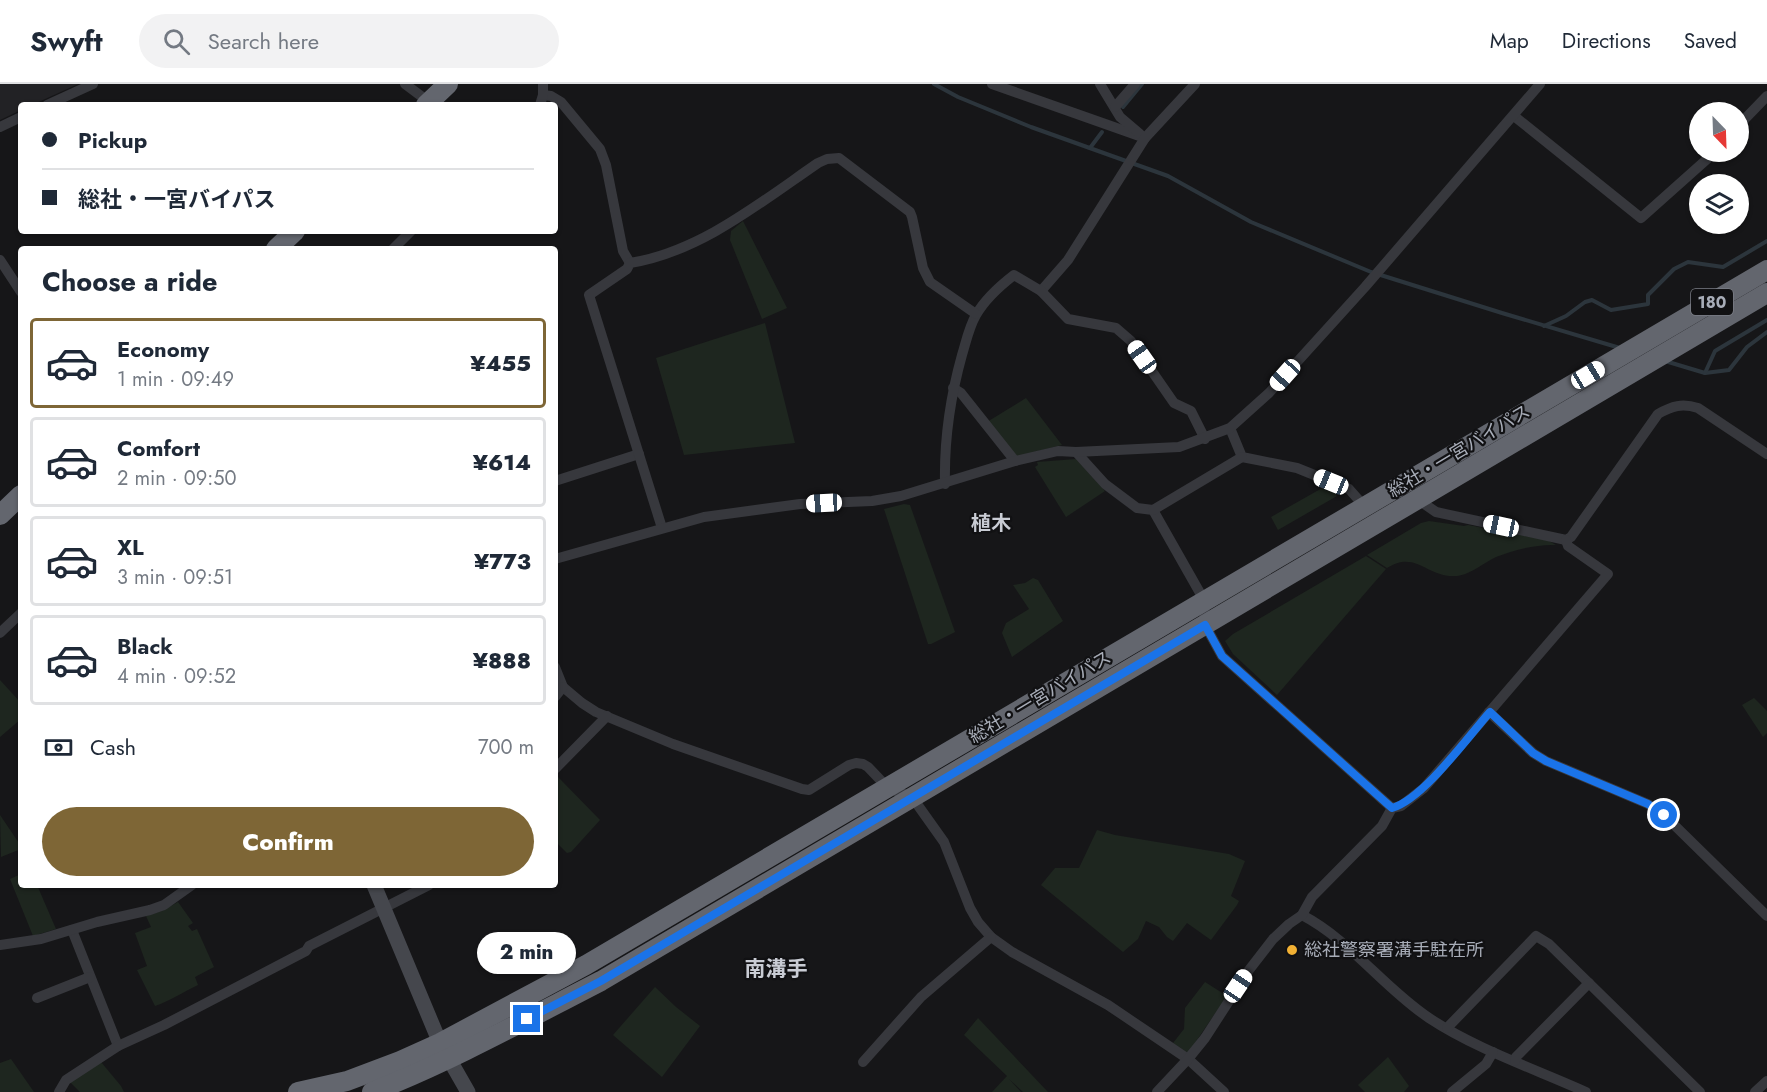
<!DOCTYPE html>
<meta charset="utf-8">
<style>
body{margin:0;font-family:Jost,"Noto Sans JP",sans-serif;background:#f2f2f3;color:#1f2937;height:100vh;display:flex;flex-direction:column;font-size:22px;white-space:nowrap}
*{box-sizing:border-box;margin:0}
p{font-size:20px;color:#747a83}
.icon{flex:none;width:33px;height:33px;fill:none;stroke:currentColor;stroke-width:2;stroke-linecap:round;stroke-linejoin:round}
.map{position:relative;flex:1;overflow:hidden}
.panel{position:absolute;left:18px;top:162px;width:540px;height:642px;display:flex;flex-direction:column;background:#fff;border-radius:6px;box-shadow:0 2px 4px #0004}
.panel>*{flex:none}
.top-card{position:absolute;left:18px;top:18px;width:540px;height:132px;border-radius:6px;box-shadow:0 2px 4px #0004;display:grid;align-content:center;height:132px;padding:0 24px;background:#fff}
.needle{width:39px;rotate:157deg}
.controls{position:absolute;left:1689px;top:18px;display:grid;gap:12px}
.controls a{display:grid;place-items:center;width:60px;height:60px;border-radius:50%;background:#fff;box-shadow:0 2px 4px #0004;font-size:30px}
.end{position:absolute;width:27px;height:27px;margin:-14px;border:8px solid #1a73e8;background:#fff;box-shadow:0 0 0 3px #fff}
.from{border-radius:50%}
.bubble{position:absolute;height:42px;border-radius:21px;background:#fff;box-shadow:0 2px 4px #0004;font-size:20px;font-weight:800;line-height:42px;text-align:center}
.car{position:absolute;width:18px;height:36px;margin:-18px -9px;border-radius:8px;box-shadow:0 0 4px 2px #0007;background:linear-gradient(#fff 24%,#345 0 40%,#fff 0 76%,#345 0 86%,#fff 0)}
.top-card b{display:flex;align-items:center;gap:21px;height:57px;font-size:22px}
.top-card b+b{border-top:2px solid #e0e1e3}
.top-card i{width:15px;height:15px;background:#1f2937}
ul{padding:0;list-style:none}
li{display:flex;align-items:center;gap:18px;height:90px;margin:0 12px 9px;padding:0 12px;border:3px solid #e0e1e3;border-radius:6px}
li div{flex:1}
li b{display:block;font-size:22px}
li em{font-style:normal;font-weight:800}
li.selected{border-color:#7e6636}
li>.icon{width:54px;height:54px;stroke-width:1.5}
h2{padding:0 24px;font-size:27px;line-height:72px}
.pay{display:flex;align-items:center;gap:15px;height:66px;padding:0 24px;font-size:22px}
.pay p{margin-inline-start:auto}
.button{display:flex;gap:12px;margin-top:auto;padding:12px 24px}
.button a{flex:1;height:69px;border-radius:36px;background:#7e6636;color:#fff;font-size:24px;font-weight:800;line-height:69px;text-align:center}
header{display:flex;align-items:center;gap:36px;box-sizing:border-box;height:84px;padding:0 30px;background:#fff;border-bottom:2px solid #e0e1e3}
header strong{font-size:28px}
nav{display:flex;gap:33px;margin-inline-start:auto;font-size:21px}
.search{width:420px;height:54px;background:#f2f2f3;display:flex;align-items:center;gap:15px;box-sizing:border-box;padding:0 21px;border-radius:33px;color:#747a83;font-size:22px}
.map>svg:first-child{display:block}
.built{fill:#222225}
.green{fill:#1e261f}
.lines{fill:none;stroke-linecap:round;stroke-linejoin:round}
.stream{stroke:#2c353c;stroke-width:4}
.street{stroke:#37383d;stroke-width:10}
.secondary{stroke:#45474d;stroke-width:15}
.highway{stroke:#63666e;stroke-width:20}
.route{stroke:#1a73e8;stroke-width:8}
.poi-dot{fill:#f2b134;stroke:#111113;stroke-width:2}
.labels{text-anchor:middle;stroke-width:4.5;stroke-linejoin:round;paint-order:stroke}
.shield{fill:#111113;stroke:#7b7e86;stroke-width:1.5}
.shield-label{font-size:16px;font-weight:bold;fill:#a8adb8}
.street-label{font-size:18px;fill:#a8adb8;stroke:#111113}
.poi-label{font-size:18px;fill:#a8adb8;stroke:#111113;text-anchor:start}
.neighbourhood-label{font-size:20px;font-weight:bold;fill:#c9ccd4;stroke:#111113}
.quarter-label{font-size:21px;font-weight:bold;fill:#c9ccd4;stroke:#111113}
</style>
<header>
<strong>Swyft</strong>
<div class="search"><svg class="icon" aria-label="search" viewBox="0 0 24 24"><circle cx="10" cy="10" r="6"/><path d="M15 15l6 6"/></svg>Search here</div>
<nav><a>Map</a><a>Directions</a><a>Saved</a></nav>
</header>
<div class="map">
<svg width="1767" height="1008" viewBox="0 0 1767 1008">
<rect width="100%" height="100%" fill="#161618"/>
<polygon class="built" points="0,0 78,0 32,21 21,21 21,26 0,36"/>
<g class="green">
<polygon points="743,137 787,224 762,235 730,156 731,147"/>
<polygon points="765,239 795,359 684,371 656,274"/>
<polygon points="1026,314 1062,361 1015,373 987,338"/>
<polygon points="1076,375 1105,407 1066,433 1035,383 1038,381 1037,378"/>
<polygon points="1324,403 1327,407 1333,404 1337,412 1278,446 1271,433"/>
<polygon points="904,420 910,421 955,548 931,560 928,560 884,425"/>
<path d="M1429 437 1464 442 1468 441 1547 456 1556 461C1537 460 1514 466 1496 473 1483 479 1468 493 1453 492 1426 492 1415 466 1387 484L1367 471 1421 439Z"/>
<polygon points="1366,472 1386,485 1277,611 1233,570 1225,557 1233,550"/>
<polygon points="1033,494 1038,496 1063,537 1012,573 1002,549 1006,539 1029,525 1013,501 1025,499"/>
<polygon points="0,596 21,619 21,635 0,653"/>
<polygon points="1754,614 1767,627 1767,649 1763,653 1742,621"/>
<polygon points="558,693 600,736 571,768 567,769 555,757 555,695"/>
<polygon points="0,731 21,762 21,765 1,773"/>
<polygon points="1097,746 1115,751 1229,770 1245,777 1231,812 1239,817 1237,821 1211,856 1187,839 1173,857 1167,853 1159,843 1146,837 1138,855 1123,868 1041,801 1055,784 1079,784"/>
<polygon points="21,790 21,801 37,801 56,845 33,852 10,795"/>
<path d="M178 818 193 839 188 842 192 847 197 845 214 883 195 893 198 901C183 908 170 917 155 922L137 886 147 882 135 849 151 843 146 832 162 827Z"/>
<polygon points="1205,898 1227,912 1188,969 1173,959 1184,945 1185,924"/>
<polygon points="655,903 676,923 700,942 662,993 613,951"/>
<polygon points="978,934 1048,1008 1023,1008 1009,995 1021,1008 992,1008 1007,992 964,951"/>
<polygon points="1388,973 1409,1002 1404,1008 1365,1008 1358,1001"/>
<polygon points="11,975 34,1008 0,1008 0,979"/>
<polygon points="101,978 121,1002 124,1008 80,1008 70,998"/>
</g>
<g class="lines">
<g class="stream">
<polyline points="934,0 958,13 1031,43 1168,92 1251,138 1371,188 1502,229 1620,264"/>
<polyline points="1123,23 1142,0"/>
<polyline points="1090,64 1102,48"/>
<polyline points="1544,242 1566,232 1585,218 1592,216 1611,226 1648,220 1648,211 1674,185 1688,178 1723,183 1767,157"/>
<polyline points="1665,277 1705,289 1729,286 1747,263 1767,248"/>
<polyline points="1705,289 1715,267 1767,236"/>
</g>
<g class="street">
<polyline points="405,0 429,18"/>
<polyline points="992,0 1145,54"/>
<polyline points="1100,0 1120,33 1140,50"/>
<polyline points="543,11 551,12 561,18 600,65 606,81 623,167 630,179"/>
<polyline points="47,21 93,0"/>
<polyline points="540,21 543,11 543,0"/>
<polyline points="1115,23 1135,0"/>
<polyline points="1514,32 1641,134 1715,68"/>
<polyline points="1738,42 1767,12"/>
<polyline points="0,43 21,33"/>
<polyline points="393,165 411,147"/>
<polyline points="0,176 21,208"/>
<polyline points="1041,207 1068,176 1145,54 1195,0"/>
<polyline points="953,304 961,309 1015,377"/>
<polyline points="1230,344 1242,373 1297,384 1349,405 1365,423"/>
<polyline points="1076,368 1105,400 1137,424 1153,426 1204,516 1205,541 1222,572 1392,724"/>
<polyline points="555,397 639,370"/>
<path d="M945 400C944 355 950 314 962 271 966 258 969 243 976 231 984 217 1001 201 1014 191L1041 207 1068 235 1116 244 1131 257 1174 319 1191 327 1205 355"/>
<path d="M1417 415 1436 428 1566 456 1571 453 1658 330C1672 322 1682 319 1698 324L1767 370"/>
<polyline points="1153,426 1242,373"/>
<path d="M662 444 589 211 627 185 630 179C700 168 761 118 818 79L827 75 839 74 910 128 912 133 923 184 930 198 976 230"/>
<polyline points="555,475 704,433 800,420 872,417 901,412 1015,377 1058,367 1076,368 1179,363 1230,344 1269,309 1365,203 1540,0"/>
<polyline points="0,549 21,529"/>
<polyline points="555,583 563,603 582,619 596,628 673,660 802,705 809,706 849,681 856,679 863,680 868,683 888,704 912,713 944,758 970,824 978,838 991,853 1012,868 1108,921 1188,975 1224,1008"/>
<polyline points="555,613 563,603"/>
<polyline points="1489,628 1533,669 1546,677 1648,720 1664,731 1767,832"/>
<polyline points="555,685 607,632"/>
<path d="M1302 831C1350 856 1384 904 1429 934 1476 965 1535 985 1586 1008"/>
<polyline points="72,846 118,962"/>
<polyline points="0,861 41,855 97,838 150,826 164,821 192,801"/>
<polyline points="37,914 90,893"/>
<polyline points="1447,944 1536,852 1549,860 1700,1008"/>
<polyline points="1515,977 1516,973 1589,899"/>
<polyline points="863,978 921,913 991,853"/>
<polyline points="59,1008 66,996 118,962 164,941 306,867 309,862 429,801"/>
<polyline points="1157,1008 1188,975 1205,954 1249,886 1273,855 1289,840 1302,831 1312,813 1382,742 1392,724 1401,722 1424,704 1608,490 1568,462 1566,456"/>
<polyline points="1452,1008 1486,980 1493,968"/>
<polyline points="1755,1008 1767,997"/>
</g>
<polyline class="secondary" points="374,801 440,959 468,1008"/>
<g class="highway">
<polyline points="426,21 448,0"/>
<polyline points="276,165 295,147"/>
<polyline points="0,431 21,411"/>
<polyline points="298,1008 347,997 400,977 440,959 586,881 1767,186"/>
<path d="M372 1008C451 977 525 936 601 897L1767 209"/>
</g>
</g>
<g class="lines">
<path class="route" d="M527 935 601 897 1205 541 1222 572 1392 724C1423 715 1467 654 1490 628L1533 669 1546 677 1648 720 1664 731"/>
</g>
<circle class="poi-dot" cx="1292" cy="866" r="6"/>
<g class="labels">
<rect class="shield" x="1691" y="205" width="42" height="26" rx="4.5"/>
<g class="shield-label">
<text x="1712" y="224">180</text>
</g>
<g class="street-label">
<text transform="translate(1459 367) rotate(-31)" y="6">総社・一宮バイパス</text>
<text transform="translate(1040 613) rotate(-31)" y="6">総社・一宮バイパス</text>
</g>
<g class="poi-label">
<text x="1304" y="872">総社警察署溝手駐在所</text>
</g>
<g class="neighbourhood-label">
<text x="991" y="446">植木</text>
</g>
<g class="quarter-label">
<text x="776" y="892">南溝手</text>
</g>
</g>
</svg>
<div class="controls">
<a><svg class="needle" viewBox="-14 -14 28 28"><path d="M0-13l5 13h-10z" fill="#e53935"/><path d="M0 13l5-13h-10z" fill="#747a83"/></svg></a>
<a><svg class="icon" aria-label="layers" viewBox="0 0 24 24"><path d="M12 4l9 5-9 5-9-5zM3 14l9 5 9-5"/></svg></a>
</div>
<i class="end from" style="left:1664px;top:731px"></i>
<i class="end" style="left:527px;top:935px"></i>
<div class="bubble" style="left:477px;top:848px;width:99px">2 min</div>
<i class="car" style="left:1142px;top:273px;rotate:325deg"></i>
<i class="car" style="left:1285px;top:291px;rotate:222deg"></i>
<i class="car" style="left:1588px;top:291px;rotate:59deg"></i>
<i class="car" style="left:1331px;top:398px;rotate:292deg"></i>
<i class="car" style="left:824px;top:419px;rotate:267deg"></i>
<i class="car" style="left:1501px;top:442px;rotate:282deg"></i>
<i class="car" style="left:1238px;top:902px;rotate:34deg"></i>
<div class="top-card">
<b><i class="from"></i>Pickup</b>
<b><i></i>総社・一宮バイパス</b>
</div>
<section class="panel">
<h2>Choose a ride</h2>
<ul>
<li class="selected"><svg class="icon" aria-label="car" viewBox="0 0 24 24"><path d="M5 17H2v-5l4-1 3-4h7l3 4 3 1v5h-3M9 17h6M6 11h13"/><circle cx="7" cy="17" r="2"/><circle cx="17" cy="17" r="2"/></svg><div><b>Economy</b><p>1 min · 09:49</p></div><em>¥455</em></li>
<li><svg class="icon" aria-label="car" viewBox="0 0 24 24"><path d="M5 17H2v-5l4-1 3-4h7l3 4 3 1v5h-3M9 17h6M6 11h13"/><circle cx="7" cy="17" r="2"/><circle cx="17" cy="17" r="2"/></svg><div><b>Comfort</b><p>2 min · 09:50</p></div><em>¥614</em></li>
<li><svg class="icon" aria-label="car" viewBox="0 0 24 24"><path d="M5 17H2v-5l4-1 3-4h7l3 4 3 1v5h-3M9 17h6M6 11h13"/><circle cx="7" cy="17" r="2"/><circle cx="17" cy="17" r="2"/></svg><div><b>XL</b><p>3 min · 09:51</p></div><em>¥773</em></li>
<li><svg class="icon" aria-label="car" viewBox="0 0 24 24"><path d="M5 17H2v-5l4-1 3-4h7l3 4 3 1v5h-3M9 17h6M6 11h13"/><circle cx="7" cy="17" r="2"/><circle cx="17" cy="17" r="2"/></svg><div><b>Black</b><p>4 min · 09:52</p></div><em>¥888</em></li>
</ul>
<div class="pay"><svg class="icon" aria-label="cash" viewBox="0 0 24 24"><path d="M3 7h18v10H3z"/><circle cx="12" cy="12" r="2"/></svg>Cash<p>700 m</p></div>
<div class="button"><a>Confirm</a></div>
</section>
</div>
